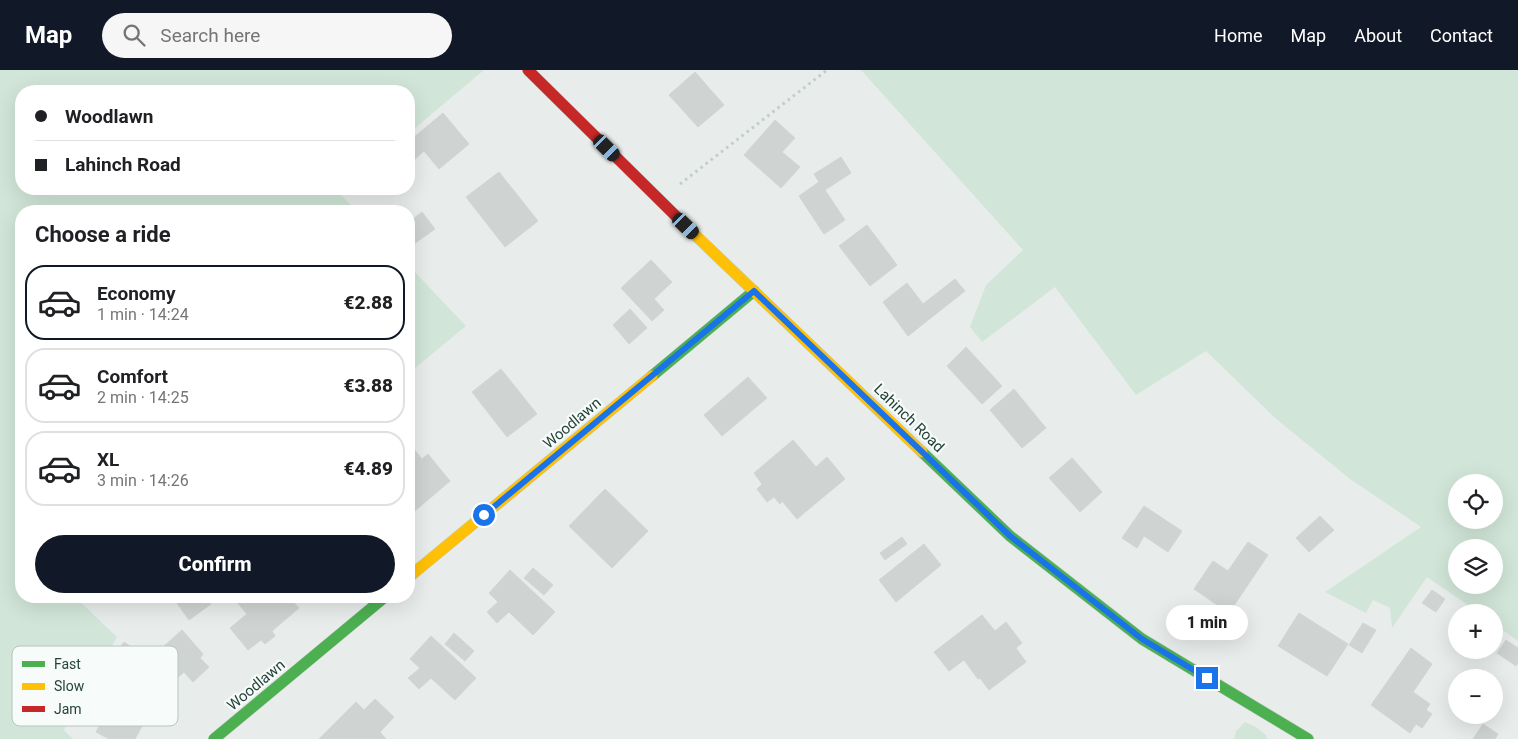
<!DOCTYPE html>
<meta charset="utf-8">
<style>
body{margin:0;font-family:Roboto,sans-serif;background:#f6f6f6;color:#202124;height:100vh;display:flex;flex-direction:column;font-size:19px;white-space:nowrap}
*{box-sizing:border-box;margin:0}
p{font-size:16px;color:#757577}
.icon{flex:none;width:28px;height:28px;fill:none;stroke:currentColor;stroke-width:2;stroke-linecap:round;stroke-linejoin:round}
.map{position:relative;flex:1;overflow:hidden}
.sheet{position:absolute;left:15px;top:135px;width:400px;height:398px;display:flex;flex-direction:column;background:#fff;border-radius:20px;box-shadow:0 5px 20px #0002}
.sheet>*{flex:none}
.top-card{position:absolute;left:15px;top:15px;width:400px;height:110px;border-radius:20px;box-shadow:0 5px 20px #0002;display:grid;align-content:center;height:110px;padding:0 20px;background:#fff}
.controls{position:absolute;left:1448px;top:404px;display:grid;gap:10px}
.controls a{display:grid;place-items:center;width:55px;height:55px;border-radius:50%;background:#fff;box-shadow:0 5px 20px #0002;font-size:25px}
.end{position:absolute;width:22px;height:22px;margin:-11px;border:6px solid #1a73e8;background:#fff;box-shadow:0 0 0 2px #fff}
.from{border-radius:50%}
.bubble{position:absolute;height:35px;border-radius:18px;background:#fff;box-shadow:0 5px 20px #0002;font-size:16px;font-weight:800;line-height:35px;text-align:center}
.car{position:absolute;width:15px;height:30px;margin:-15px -8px;border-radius:6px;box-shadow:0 0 4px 1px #0007;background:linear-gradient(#222 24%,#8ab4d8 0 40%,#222 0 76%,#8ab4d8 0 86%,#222 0)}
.top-card b{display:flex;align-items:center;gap:18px;height:48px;font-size:19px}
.top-card b+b{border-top:1px solid #e0e0e0}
.top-card i{width:12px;height:12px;background:#202124}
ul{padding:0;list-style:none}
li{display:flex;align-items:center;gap:15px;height:75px;margin:0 10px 8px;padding:0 10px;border:2px solid #e0e0e0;border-radius:20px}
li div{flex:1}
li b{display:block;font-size:19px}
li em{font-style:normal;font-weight:800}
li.active{border-color:#111827}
li>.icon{width:45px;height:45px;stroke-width:1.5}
h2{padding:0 20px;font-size:22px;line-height:60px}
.primary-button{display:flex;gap:10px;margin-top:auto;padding:10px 20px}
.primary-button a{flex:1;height:58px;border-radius:30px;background:#111827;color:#fff;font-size:20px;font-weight:800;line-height:58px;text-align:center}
header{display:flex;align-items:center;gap:30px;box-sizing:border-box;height:70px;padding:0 25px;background:#111827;color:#fff}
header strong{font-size:24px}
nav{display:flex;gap:28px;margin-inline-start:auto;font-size:18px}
.search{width:350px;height:45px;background:#f6f6f6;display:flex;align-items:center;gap:12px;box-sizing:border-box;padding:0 18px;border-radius:28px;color:#757577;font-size:19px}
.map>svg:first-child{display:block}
.green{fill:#d1e6d8;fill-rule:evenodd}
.building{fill:#cfd4d2;stroke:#d1d6d4}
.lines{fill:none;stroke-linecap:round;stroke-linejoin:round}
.fast-casing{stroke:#c3cbc8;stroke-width:12}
.slow-casing{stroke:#c3cbc8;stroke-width:12}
.jam-casing{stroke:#c3cbc8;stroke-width:12}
.path{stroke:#c3ccca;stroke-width:3;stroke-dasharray:2.5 4;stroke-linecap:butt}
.fast{stroke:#4caf50;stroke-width:11}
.slow{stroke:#ffc107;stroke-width:11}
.jam{stroke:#c62828;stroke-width:11}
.route{stroke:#1a73e8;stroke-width:6}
.labels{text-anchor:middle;stroke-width:4.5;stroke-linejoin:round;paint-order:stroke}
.street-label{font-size:15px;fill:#24423a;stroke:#f7fbf9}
.key{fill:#f7fbf9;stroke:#b8c4c0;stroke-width:1}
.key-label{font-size:14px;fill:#24423a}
</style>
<header>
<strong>Map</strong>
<div class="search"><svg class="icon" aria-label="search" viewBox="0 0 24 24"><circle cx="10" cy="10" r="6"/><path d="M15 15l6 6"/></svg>Search here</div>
<nav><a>Home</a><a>Map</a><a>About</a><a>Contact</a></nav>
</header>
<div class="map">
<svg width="1518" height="669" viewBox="0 0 1518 669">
<rect width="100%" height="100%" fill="#e8edeb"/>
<g class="green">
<polygon points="0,0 484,0 409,63 409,21 21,21 21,119 341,119 338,122 357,141 21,141 21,526 74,526 117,567 64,660 73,669 0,669"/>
<path d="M861 0H1518V571L1494 554V542H1478L1427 507 1392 558 1390 538 1373 530 1366 543 1325 522 1421 457 1350 409 1275 348 1206 281 1136 325 1055 217 982 272 970 257 986 215 1023 180ZM1494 412V450H1456V412ZM1456 478H1494V515H1456Z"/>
<polygon points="409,196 466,256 409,303"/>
<polygon points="1245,652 1256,657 1266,665 1267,669 1234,669 1236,661"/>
</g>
<g class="building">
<polygon points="695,2 724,35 698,57 669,25"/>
<polygon points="443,43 469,74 439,99 424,81 414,90 409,84 409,76 415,71 413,68"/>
<polygon points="775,50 795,68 782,82 800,97 781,118 744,85"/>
<polygon points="841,87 851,103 825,120 845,150 824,164 799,126 819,112 814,104"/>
<polygon points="499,102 538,151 505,177 466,127"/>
<polygon points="422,142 435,159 414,174 409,167 409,152"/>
<polygon points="867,155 897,195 870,216 839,176"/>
<polygon points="651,190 672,212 654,229 664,240 652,251 621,218"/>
<polygon points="955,209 965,221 908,266 883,232 907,213 923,234"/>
<polygon points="630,239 647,258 629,274 613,255"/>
<polygon points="966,277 1002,316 982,334 947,296"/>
<polygon points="501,299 537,344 507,367 472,322"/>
<polygon points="748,307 767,328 722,366 704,345"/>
<polygon points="1014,319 1046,358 1022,378 990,340"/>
<polygon points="793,370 816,397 827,387 845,409 797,449 782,431 780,434 774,427 767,432 757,419 762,414 754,403"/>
<polygon points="413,378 422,389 428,384 450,411 409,446 409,381"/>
<polygon points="1072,388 1102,422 1080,442 1049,408"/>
<polygon points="605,419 648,461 612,498 569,456"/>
<polygon points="1144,436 1182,461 1168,482 1144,466 1137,478 1122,468"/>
<polygon points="1320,446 1334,460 1309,482 1296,468"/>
<polygon points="902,467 907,474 885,490 880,483"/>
<polygon points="1248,472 1268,485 1229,543 1194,519 1213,491 1228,501"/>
<polygon points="924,474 941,495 896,532 879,510"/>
<polygon points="533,498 553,515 544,525 524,508"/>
<polygon points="510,500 555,542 533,565 509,542 497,553 487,542 498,532 489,523"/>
<polygon points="1432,520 1445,529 1436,542 1422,533"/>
<polygon points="172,526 206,526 211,534 189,550"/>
<polygon points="245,526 264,526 266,528 269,526 288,526 299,538 272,561 275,566 265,574 261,570 248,580 230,558 247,544 237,532"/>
<polygon points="1299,543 1348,574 1327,606 1278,576"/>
<polygon points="982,545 995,561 1006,552 1022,573 1016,578 1026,592 989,620 980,608 978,609 964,590 949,601 934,582"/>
<polygon points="1363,553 1376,560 1362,583 1349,575"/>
<polygon points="182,560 203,584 200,588 209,597 193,612 184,602 167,617 145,593"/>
<polygon points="454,563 474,581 465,591 445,574"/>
<polygon points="431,566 476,608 455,630 431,608 419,619 408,608 420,598 410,589"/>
<polygon points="1506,570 1518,578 1518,593 1516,596 1497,583"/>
<polygon points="124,572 140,583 120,612 104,601"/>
<polygon points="1411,578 1432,594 1413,622 1430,634 1426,640 1432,644 1422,658 1416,654 1410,663 1371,635"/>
<polygon points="114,629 147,647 135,669 109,669 96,662"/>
<polygon points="375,629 394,647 380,662 386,669 319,669 356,632 364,640"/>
<polygon points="1468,645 1482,645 1476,653 1467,647"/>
<polygon points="1483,654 1498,664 1495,669 1473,669"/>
</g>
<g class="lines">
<defs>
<g id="fast">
<polyline points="652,306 754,221"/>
<polyline points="922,382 1010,466 1142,569 1308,669"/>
<polyline points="214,669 386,526"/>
</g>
<g id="slow">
<polyline points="692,162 922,382"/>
<polyline points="409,507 652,306"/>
</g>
<polyline id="jam" points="528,0 692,162"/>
</defs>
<use href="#fast" class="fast-casing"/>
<use href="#slow" class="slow-casing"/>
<use href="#jam" class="jam-casing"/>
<polyline class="path" points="680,114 827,0"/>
<use href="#fast" class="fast"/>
<use href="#slow" class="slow"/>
<use href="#jam" class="jam"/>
</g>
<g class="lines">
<polyline class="route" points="484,445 754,221 1010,466 1142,569 1207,608"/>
</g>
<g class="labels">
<g class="street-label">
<text transform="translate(909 348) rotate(44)" y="5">Lahinch Road</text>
<text transform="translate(572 353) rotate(-40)" y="5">Woodlawn</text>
<text transform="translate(256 615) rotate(-40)" y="5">Woodlawn</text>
</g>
</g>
<rect x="12" y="576" width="166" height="80" rx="8" class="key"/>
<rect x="22" y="591" width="23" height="6" fill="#4caf50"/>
<rect x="22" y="613" width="23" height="7" fill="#ffc107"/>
<rect x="22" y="636" width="23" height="6" fill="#c62828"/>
<g class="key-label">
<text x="54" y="599">Fast</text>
<text x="54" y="621">Slow</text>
<text x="54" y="644">Jam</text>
</g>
</svg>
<div class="controls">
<a><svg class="icon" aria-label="locate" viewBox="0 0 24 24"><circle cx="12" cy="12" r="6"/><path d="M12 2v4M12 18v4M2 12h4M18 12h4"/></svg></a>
<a><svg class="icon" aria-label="layers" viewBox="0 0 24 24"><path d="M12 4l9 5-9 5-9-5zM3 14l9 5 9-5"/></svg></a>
<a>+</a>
<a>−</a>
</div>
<i class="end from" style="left:484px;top:445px"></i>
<i class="end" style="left:1207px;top:608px"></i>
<div class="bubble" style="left:1166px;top:535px;width:82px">1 min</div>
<i class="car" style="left:607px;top:78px;rotate:135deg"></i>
<i class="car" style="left:686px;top:156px;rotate:134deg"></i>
<div class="top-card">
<b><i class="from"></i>Woodlawn</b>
<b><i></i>Lahinch Road</b>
</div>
<section class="sheet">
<h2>Choose a ride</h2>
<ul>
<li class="active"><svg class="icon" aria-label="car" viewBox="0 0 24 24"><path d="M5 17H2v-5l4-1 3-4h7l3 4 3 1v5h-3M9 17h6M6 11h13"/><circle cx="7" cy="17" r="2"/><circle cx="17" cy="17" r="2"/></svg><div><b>Economy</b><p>1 min · 14:24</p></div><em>€2.88</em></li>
<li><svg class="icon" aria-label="car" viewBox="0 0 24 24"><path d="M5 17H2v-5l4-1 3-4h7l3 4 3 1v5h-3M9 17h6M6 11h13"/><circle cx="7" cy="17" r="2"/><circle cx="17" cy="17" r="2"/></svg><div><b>Comfort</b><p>2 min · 14:25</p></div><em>€3.88</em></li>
<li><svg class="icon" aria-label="car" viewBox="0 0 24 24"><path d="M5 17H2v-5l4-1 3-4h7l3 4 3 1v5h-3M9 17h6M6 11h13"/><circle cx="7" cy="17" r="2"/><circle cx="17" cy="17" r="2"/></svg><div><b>XL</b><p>3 min · 14:26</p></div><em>€4.89</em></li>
</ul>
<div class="primary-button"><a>Confirm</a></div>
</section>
</div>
